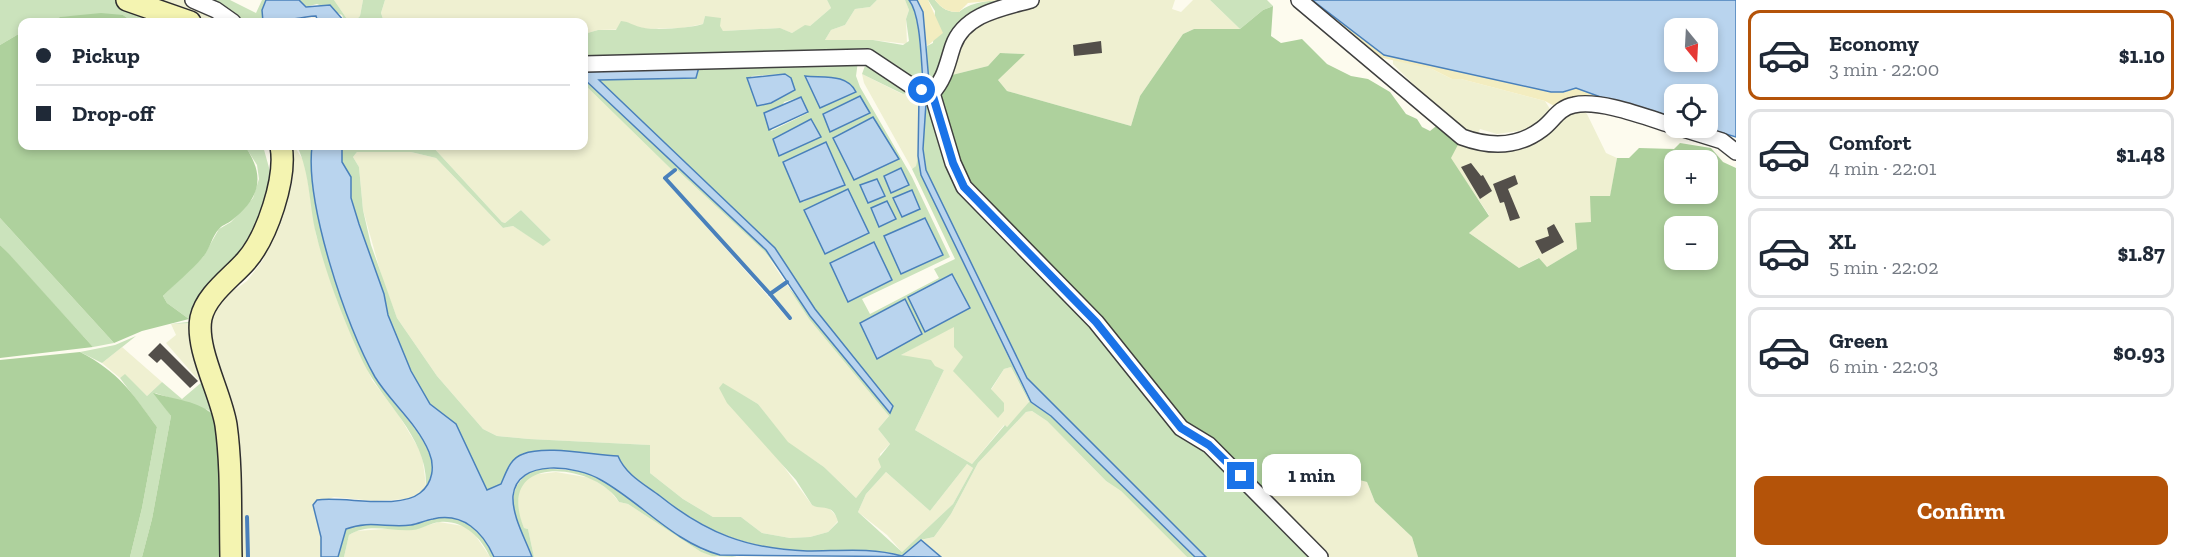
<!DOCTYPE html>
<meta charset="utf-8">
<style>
body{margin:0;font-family:"Zilla Slab",serif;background:#f2f2f3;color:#1f2937;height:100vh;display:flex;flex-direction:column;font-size:22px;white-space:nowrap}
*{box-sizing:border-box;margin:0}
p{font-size:20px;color:#747a83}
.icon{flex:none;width:33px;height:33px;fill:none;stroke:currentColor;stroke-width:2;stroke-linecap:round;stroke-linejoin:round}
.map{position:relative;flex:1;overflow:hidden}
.details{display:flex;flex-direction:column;background:#fff;width:450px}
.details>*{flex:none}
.hud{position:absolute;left:18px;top:18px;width:570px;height:132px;border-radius:12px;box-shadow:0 3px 9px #0003;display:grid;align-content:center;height:132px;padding:0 18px;background:#fff}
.needle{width:39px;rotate:162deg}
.buttons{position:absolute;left:1664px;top:18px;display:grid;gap:12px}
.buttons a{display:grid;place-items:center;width:54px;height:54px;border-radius:12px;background:#fff;box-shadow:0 3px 9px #0003;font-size:30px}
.end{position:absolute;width:27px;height:27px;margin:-14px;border:8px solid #1a73e8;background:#fff;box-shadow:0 0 0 3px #fff}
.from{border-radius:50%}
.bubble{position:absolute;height:42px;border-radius:12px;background:#fff;box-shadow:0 3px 9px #0003;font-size:20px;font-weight:800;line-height:42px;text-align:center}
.hud b{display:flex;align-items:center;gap:21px;height:57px;font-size:22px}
.hud b+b{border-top:2px solid #e0e1e3}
.hud i{width:15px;height:15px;background:#1f2937}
ul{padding:10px 0 0;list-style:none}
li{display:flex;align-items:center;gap:18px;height:90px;margin:0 12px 9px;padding:0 6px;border:3px solid #e0e1e3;border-radius:12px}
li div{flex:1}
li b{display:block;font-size:22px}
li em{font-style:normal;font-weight:800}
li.current{border-color:#b45309}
li>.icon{width:54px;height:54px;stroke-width:1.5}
.cta{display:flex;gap:12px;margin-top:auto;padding:12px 18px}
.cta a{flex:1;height:69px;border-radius:12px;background:#b45309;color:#fff;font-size:24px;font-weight:800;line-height:69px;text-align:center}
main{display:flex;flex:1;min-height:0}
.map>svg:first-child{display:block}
.farmland{fill:#eff0d1}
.green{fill:#cbe3bc;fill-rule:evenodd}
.forest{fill:#aed19d;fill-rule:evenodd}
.sand{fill:#f3edc0}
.water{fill:#b9d4ee;stroke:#4980bb;stroke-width:1.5;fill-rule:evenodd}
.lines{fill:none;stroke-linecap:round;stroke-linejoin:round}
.stream{stroke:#4980bb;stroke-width:4}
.building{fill:#534f4a}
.street-casing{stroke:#3f3f3f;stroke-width:18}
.secondary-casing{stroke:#2e2e2e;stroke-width:24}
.street{stroke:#fff;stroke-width:15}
.secondary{stroke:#f4f4b1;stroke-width:21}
.route{stroke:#1a73e8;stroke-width:8}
</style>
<main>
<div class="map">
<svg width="1736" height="557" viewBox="0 0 1736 557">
<rect width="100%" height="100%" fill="#fdfbee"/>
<g class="farmland">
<polygon points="158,0 187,0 230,22 207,22"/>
<polygon points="334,0 363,0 360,16 354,22 349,22"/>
<polygon points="385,0 827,0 831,8 810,26 805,26 792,33 779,28 723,31 705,16 703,24 683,28 598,30 584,34 584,22 384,22 381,13"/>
<polygon points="877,0 905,0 909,10 906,19 907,44 873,40 825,40 831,30 845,25 855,9 870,7"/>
<polygon points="1040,0 1175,0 1172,9 1181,12 1193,0 1210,0 1240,29 1194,29 1183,34 1140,96 1131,126 1007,91 998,80 1024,54 1000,53 988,66 948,76 954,45 988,16"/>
<polygon points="1393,59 1432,69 1452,79 1461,79 1545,101 1550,109 1537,123 1525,130 1497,134 1480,129 1476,137 1462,131 1464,128 1439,110 1393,64"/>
<polygon points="862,74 902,94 912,92 919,97 918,156 916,166 912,169 864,83"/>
<polygon points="584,84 672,170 664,179 789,320 792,317 772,294 786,284 809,319 889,416 878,429 890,444 880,454 881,467 856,498 824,467 788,443 758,404 723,384 812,505 829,508 837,517 838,521 828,532 810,537 790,538 762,533 741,517 713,517 683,499 650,473 649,445 529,439 497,436 483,429 437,376 397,318 383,281 363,210 359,167 353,157 357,152 411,152 436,158 503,228 513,226 543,245 551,240 521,210 505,223 502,222 432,146 584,146"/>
<polygon points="1577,105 1587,114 1606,153 1617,158 1610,197 1591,222 1577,249 1547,267 1538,258 1519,268 1469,233 1489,215 1450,158 1461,139 1506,145"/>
<polygon points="294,146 305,163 316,235 337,300 372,380 398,414 422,454 426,486 422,492 408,499 374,501 334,497 313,505 321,537 321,557 249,557 246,517 247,557 237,557 209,341 210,311 228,288 236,289 247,281 263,260 292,184"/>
<polygon points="677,170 765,252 785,282 770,292 667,179"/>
<polygon points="193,323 209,377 201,383 166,343 176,335 171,324"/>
<polygon points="954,326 963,357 991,390 1004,369 1011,367 1029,403 1007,427 1004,425 972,464 915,430 944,370 901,355"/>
<polygon points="122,347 162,382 147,396 125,375 120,378 102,363"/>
<polygon points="1032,411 1047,421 1106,481 1121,491 1187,557 941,557 921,540 934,537 951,514 978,463 1026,412"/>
<polygon points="1325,462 1336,474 1367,482 1375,502 1412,537 1418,557 1322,557 1266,499 1292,475 1284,464"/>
<polygon points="967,464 973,468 953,504 902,552 887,535 858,512 866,494 886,472 930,511"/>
<polygon points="556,472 591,478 609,490 619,502 628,504 701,552 718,557 534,557 528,529 524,528 517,511 519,489 525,479 531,475"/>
<polygon points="439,522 463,526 473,532 490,557 344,557 349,535 356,531 398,528 412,530"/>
</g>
<g class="green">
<polygon points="0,0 117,0 151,22 133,22 123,15 60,17 47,22 22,22 22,32 0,45"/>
<polygon points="198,0 230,0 256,13 262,0 266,0 262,10 263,22 238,22"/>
<polygon points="299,0 334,0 349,22 345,22 342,15 317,4 305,7"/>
<polygon points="363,0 385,0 381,13 384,22 354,22 360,16"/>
<path d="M827 0H877L870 7 855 9 845 25 831 30 825 40H873L903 45 909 41 906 19 909 10 905 0H909C921 15 920 61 923 82H928L927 46 933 43 935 11 928 0H935C942 9 948 12 959 12 973 0 996 0 1015 0L972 16 933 84 920 85 880 60 584 59V34L598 30H616L621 21C630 22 632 25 640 27 652 31 691 28 703 24L705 16 721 18 720 26 723 31 780 28 792 33 805 25 810 26 831 8Z"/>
<polygon points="1210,0 1267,0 1273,6 1263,10 1240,29"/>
<path d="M858 61 856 76 860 87 912 177 950 257 862 299 870 314 939 278 934 269 955 259 912 169 916 166 918 156 921 175 1030 402 1051 416 1195 557H1187L1121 491 1106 481 1047 421 1032 411 1026 412 978 463 951 514 934 537 920 540 903 556C870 547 840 551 807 551 747 549 706 532 660 496 644 484 626 475 618 456L509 465 501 484 487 490 456 424 430 404 411 371 388 315 384 294 359 224 351 198V177L342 162V146H432L502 222 505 223 521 210 551 240 543 246 513 226 503 228 436 158 411 152H357L353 157 359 167 363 210 371 245 397 318 437 376 483 429 497 436 529 439 650 445V473L683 499 713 517H741L762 533 790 538 810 537 828 532 838 522C833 502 822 511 812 505L796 480 727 403 719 388 723 383 758 404 788 442 824 467 856 498 881 467 878 459 890 444 878 429 889 416 809 319 786 284 890 412 815 309 775 248 598 79 696 78 699 68 584 72V66ZM785 74 783 95 771 103 751 76ZM805 76C823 78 846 73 856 92ZM801 97 808 113 771 131 784 102ZM792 181 845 183 803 202ZM954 327V347L963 357 953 371 998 418 1004 411V403L991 389 1004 369 1011 367 1029 402 1007 427 1005 425 972 464 915 430 944 370 935 366 931 360 901 355ZM967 464 973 468 953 504 902 552 858 512 866 494 886 472 930 511Z"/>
<polygon points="866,63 927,97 1208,447 1318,557 1206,557 1042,396 1027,378 926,170 923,149 926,103 912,92 903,94 862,74"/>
<polygon points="584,79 766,250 787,281 765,252 675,168 672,170 584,84"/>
<polygon points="245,146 263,146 271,175 266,218 195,318 189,319 167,303 163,296 203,257 219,229 231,222 253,198 259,179 257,165"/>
<path d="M297 146H312C305 204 346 326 375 377 390 403 416 423 428 451 434 463 433 475 426 486 428 437 383 404 363 362 344 321 327 278 316 234 309 204 310 173 297 146Z"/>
<polygon points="0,218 114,343 93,347 0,245"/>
<polygon points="195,321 219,402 220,478 214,416 208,410 155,393 171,416 152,519 142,557 130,557 142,508 157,427 120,378 125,374 147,396 162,382 182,399 209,376 193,323 171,324"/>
<polygon points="136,336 102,363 80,352 115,345"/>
<path d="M538 468 582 471 602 480 702 550 737 557 712 556 701 552 628 504 619 502C596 463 493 451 524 528L528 529 534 557H532C519 524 495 488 538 468Z"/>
<path d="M456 517C474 526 486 538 494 557H490C481 537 463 520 440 522 430 523 422 529 413 530 391 532 369 522 349 535L344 557H338L346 529 359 524 410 525 436 518Z"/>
</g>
<g class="forest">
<path d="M1273 6 1271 36 1281 43 1302 39 1327 64 1351 76 1368 79 1390 92 1406 114 1417 119 1422 127 1430 131 1440 123 1461 139 1451 158 1489 216 1469 233 1519 268 1539 258 1547 267 1577 249 1575 223 1591 222 1590 196H1610L1617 158H1629L1639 148 1674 149 1680 143 1711 148 1723 162 1736 168V557H1418L1412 537 1375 502 1367 482 1336 474 1325 462 1285 464 1293 474 1266 499 1182 424 965 187 937 97 948 76 988 66 1000 53 1025 54 998 80 1007 91 1131 126 1140 96 1183 34 1194 29H1240L1263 10ZM1674 160H1707V194H1674ZM1674 226H1707V260H1674Z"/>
<polygon points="101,13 123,15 133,22 47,22 60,17"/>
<path d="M22 32V146H245C266 177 260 198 231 221 227 224 222 225 219 229 212 236 210 249 203 257 191 271 176 283 163 296L167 303 189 319 142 331 114 343 0 218V45Z"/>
<polygon points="0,245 9,254 93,347 0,358"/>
<path d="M80 352C119 372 132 393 157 427L142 508 130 557H0V360Z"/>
<path d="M153 393C172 399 201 401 214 416L227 557H142L152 519 171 416Z"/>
</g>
<g class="sand">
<polygon points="917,0 928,0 943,33 927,46"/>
<path d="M935 0H1001L968 3 959 12C948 12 942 9 935 0Z"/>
<polygon points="1305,0 1312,0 1384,55 1564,92 1576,88 1606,99 1674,117 1674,123 1597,102 1558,108 1545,101 1461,79 1452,79 1432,69 1374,56"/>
</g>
<g class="water">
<path d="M266 0H299L306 7 330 5 345 22H318L316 16C297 17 282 23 263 22L262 10Z"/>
<path d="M909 0H917L923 12 929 82H923C921 62 921 15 909 0Z"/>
<path d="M1312 0H1736V137L1706 128 1707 94H1674V117L1606 99 1576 88 1563 92H1551L1384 55ZM1674 28H1707V62H1674Z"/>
<polygon points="699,67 696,78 599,80 775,248 815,309 893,406 890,413 810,316 766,250 584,79 584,72"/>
<polygon points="785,74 791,78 795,90 771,103 757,106 747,78"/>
<path d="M805 76C823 78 847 73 856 92L820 108Z"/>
<polygon points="860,96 870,113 830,132 823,114"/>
<polygon points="801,97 808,112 769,130 764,113"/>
<polygon points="919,97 926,103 923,149 926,170 1027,378 1206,557 1195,557 1051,416 1031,402 921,175 918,156"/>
<polygon points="873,117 899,159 854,180 833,138"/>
<polygon points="811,119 821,137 779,156 773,139"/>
<polygon points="826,142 845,185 800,202 783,162"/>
<path d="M312 146H342V162L351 177V198L359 224 384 294 388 315 411 371 430 404 456 424 487 490 501 484C506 473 510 458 523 454 546 445 592 455 618 456 626 475 644 484 660 496 706 533 747 549 807 551 840 551 870 547 902 556L921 540 941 557 720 555C673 542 642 503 601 480 578 466 517 457 513 496 512 516 525 538 532 557H494C483 532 463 512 433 519 426 520 418 524 411 525 388 528 369 520 346 529L338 557H321V537L313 505 317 500C344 496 399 510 420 493 433 483 435 466 429 452 417 423 391 403 375 377 346 327 305 203 312 146Z"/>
<polygon points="901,168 909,185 891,193 884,176"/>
<polygon points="877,179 885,196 868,203 860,185"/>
<polygon points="848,189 869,233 825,254 804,210"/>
<polygon points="912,190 920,209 902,217 893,198"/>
<polygon points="887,201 896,219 879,227 871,208"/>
<polygon points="925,218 943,255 901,274 884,236"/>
<polygon points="874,242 892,280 848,302 830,263"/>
<polygon points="952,274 970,308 925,332 908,297"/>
<polygon points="905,299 922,334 877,359 860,323"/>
</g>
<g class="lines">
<g class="stream">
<polyline points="675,170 665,178 770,294 787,282"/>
<polyline points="770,294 790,318"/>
<polyline points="247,517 248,557"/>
</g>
</g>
<g class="building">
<polygon points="1101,41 1102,53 1074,56 1073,45"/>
<polygon points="1471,163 1481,176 1483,175 1492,191 1480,199 1461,167"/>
<polygon points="1515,175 1518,184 1508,189 1520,218 1510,221 1504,202 1500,203 1493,184"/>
<polygon points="1554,224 1564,242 1542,254 1535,241 1549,236 1547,228"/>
<polygon points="160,343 198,381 190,388 161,359 157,363 148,355"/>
</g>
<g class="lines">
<defs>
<g id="street">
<polyline points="193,0 216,10 233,22"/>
<path d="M1299 0 1462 137C1489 147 1517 148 1542 129 1554 120 1558 108 1574 105 1600 99 1648 118 1674 126"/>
<path d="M584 64 868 57 910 85 932 93C945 79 947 64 953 46 964 14 1002 8 1031 0"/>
<polyline points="932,93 953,163 964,187 1096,322 1181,428 1209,445 1320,557"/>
<polyline points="1680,128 1722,141 1736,152"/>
</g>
<g id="secondary">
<polyline points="127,0 190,22"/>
<path d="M231 557C230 513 232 468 226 425 221 393 195 349 201 318 206 295 231 278 246 261 267 237 287 178 281 146"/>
</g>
</defs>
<use href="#street" class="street-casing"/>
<use href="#secondary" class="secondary-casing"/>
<use href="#street" class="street"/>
<use href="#secondary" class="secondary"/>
</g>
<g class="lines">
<polyline class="route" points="922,90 932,93 953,163 964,187 1096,322 1181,428 1209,445 1241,476"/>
</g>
</svg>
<div class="buttons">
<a><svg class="needle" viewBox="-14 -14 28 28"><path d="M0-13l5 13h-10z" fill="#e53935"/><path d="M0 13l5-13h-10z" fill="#747a83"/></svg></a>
<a><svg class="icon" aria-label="locate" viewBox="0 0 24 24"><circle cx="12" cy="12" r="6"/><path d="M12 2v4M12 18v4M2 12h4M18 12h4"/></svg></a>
<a>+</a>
<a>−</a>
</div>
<i class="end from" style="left:922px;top:90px"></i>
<i class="end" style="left:1241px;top:476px"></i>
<div class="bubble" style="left:1262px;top:454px;width:99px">1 min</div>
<div class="hud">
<b><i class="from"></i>Pickup</b>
<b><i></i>Drop-off</b>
</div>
</div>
<section class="details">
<ul>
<li class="current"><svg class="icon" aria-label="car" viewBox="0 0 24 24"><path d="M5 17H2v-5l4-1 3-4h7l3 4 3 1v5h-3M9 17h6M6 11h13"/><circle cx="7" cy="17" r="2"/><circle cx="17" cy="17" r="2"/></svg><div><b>Economy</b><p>3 min · 22:00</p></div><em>$1.10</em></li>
<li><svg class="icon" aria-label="car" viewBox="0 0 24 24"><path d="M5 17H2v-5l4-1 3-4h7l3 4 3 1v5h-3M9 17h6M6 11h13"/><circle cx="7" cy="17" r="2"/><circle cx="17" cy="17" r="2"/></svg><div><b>Comfort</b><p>4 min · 22:01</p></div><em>$1.48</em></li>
<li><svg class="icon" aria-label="car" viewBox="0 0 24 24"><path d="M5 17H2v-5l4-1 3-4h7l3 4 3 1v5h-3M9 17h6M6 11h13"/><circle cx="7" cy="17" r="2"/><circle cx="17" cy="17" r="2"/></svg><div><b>XL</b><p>5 min · 22:02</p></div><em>$1.87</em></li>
<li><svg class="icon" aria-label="car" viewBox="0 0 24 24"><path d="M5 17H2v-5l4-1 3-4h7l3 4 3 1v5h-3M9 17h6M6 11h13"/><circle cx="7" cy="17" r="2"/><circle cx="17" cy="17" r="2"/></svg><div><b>Green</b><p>6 min · 22:03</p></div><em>$0.93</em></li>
</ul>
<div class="cta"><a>Confirm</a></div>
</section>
</main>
